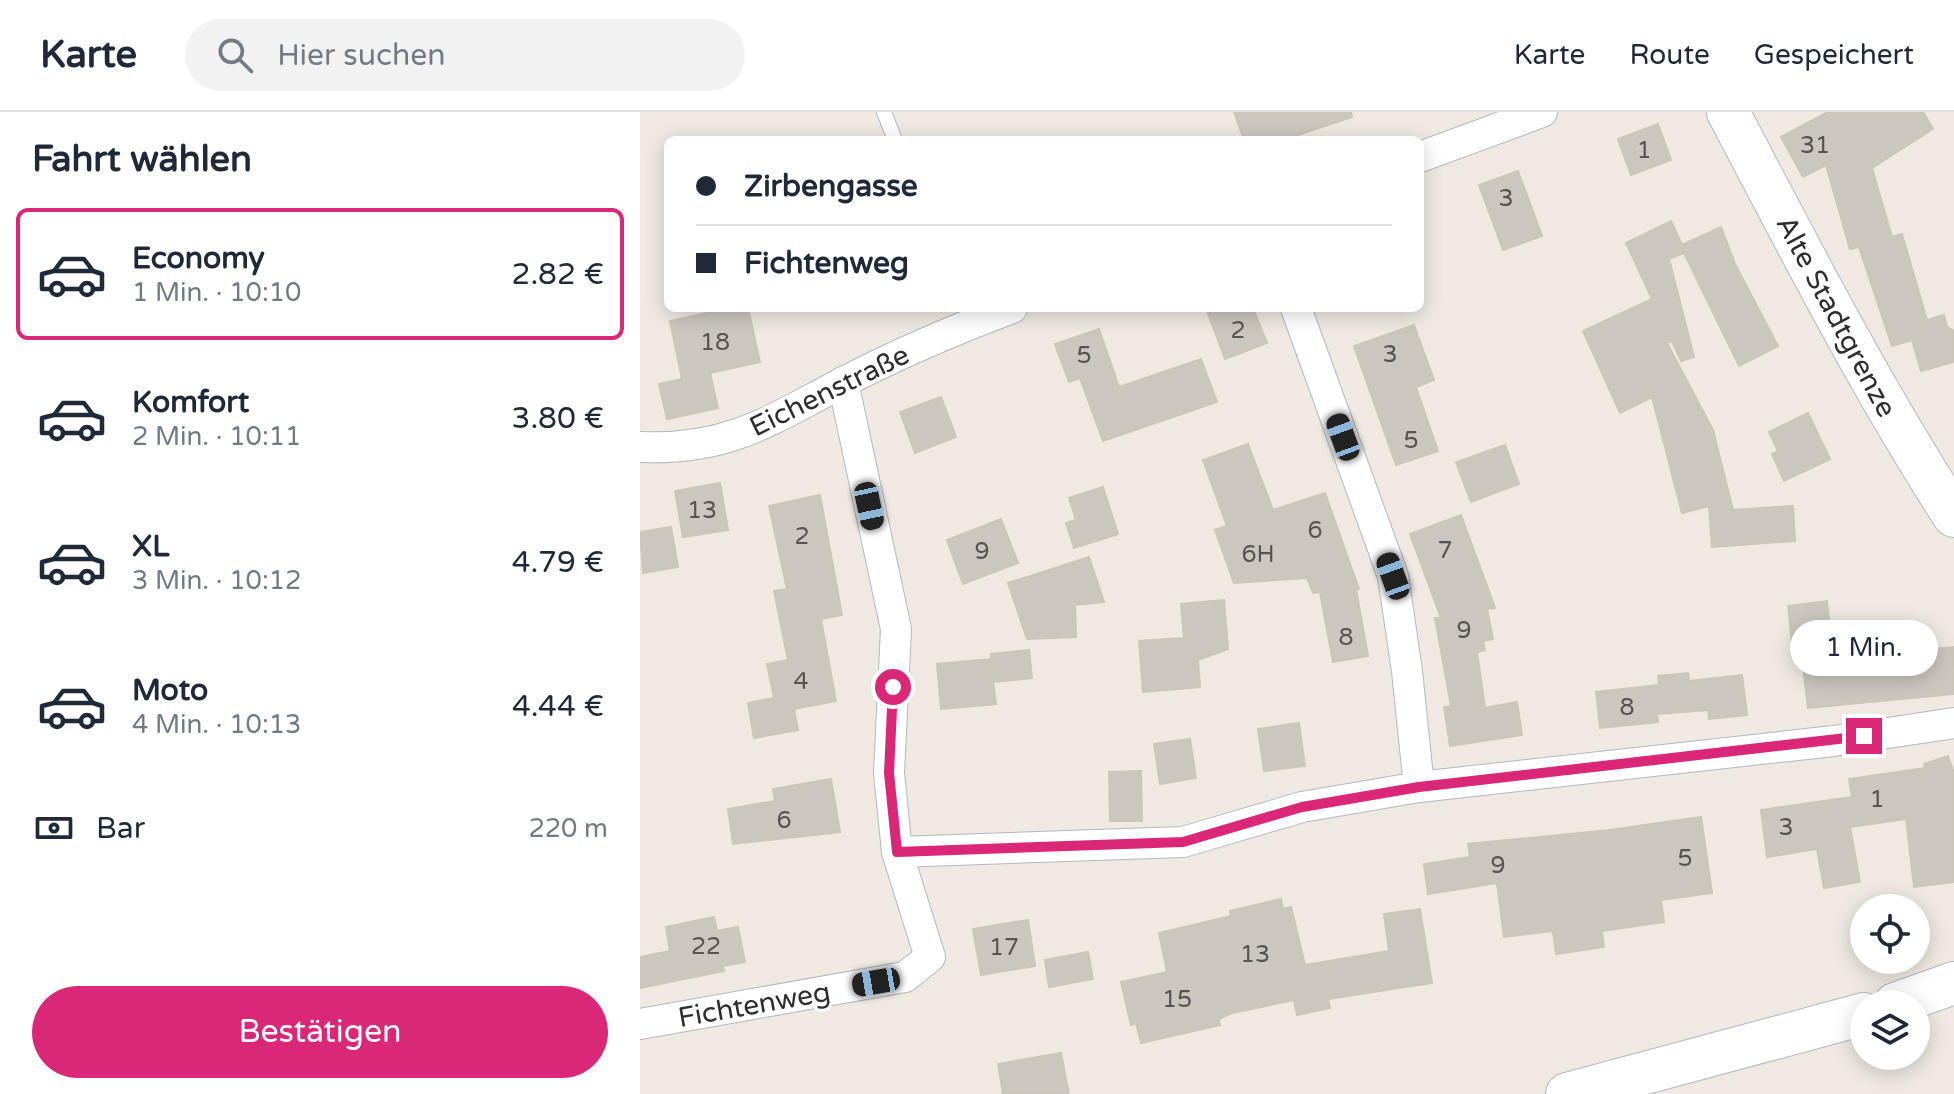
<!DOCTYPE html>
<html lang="de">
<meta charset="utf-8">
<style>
body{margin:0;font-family:"Varela Round",sans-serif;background:#f2f2f3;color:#1f2937;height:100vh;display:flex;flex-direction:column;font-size:30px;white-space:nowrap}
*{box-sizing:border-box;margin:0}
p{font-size:26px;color:#747a83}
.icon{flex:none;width:44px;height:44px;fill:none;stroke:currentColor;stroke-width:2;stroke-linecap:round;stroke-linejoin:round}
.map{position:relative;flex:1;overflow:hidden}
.drawer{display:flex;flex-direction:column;background:#fff;width:640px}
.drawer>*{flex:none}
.top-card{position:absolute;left:24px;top:24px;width:760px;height:176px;border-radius:12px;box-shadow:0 4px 20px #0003;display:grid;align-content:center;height:176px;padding:0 32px;background:#fff}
.tools{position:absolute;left:1210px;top:782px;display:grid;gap:16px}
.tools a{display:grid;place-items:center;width:80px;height:80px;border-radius:50%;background:#fff;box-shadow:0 4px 20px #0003;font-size:40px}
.end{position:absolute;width:36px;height:36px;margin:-18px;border:10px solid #db2777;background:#fff;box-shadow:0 0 0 4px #fff}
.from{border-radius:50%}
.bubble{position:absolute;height:56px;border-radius:28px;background:#fff;box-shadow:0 4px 20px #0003;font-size:26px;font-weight:600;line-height:56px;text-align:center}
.car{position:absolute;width:24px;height:48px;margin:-24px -12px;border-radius:10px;box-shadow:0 0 6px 2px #0007;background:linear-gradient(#222 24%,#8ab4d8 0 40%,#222 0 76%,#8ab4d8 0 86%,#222 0)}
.top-card b{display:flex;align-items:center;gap:28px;height:76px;font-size:30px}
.top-card b+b{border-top:2px solid #e0e1e3}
.top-card i{width:20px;height:20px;background:#1f2937}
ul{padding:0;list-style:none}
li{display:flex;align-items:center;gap:24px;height:132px;margin:0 16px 12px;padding:0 16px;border:4px solid transparent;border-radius:12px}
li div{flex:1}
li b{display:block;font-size:30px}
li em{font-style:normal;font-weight:600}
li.current{border-color:#db2777}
li>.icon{width:72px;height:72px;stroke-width:1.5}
h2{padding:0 32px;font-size:36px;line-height:96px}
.pay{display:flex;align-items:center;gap:20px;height:88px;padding:0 32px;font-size:30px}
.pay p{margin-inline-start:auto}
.cta{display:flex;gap:16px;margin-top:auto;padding:16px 32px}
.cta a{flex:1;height:92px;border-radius:48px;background:#db2777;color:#fff;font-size:32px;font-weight:600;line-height:92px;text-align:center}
header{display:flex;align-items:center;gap:48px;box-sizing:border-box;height:112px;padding:0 40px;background:#fff;border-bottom:2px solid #e0e1e3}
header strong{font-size:38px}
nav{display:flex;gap:44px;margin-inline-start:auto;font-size:28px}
.search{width:560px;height:72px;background:#f2f2f3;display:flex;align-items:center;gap:20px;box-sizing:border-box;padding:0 28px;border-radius:44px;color:#747a83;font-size:30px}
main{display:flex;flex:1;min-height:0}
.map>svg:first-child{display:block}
.building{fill:#cbc7bf;stroke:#cbc5ba;stroke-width:2}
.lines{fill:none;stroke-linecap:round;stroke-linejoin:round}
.lane-casing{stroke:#b4b7c1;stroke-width:16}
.street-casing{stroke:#b4b7c1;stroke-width:32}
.secondary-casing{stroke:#b4b7c1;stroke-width:44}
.lane{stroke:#fff;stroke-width:14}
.street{stroke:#fff;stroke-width:30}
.secondary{stroke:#fff;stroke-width:42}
.route{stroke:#db2777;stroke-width:10}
.labels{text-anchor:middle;stroke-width:6;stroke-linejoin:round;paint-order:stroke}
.number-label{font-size:24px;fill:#555452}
.street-label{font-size:28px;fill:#2e2e2e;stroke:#fff}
</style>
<header>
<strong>Karte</strong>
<div class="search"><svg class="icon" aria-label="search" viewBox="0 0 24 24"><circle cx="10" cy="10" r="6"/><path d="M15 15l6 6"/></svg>Hier suchen</div>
<nav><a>Karte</a><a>Route</a><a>Gespeichert</a></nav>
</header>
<main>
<section class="drawer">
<h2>Fahrt wählen</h2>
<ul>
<li class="current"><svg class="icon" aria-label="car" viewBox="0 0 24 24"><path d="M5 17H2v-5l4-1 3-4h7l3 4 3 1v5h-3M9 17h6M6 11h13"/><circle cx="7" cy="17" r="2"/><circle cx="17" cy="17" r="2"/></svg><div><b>Economy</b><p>1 Min. · 10:10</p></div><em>2.82 €</em></li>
<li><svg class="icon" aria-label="car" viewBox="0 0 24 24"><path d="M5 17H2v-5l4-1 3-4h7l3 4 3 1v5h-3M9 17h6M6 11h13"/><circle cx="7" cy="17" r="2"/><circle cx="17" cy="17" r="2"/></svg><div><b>Komfort</b><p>2 Min. · 10:11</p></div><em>3.80 €</em></li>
<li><svg class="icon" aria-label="car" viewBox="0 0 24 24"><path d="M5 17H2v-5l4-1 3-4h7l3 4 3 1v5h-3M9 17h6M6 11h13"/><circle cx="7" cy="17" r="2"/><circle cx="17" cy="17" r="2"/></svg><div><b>XL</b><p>3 Min. · 10:12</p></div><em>4.79 €</em></li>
<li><svg class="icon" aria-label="car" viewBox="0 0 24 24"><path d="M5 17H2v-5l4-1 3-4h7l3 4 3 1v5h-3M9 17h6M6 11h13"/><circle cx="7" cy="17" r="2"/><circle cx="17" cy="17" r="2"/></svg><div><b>Moto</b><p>4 Min. · 10:13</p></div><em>4.44 €</em></li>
</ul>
<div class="pay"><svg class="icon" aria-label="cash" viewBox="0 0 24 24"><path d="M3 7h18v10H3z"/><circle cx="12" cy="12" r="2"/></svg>Bar<p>220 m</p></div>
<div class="cta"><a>Bestätigen</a></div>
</section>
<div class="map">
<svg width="1314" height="982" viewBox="0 0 1314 982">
<rect width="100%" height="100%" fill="#efe9e1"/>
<g class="building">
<polygon points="594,0 711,0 712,5 643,28 604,28"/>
<polygon points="1188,0 1283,0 1293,17 1232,56 1252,125 1262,122 1287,208 1304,203 1307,215 1314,219 1314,250 1281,259 1272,228 1252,234 1219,135 1210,137 1186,53 1163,65 1141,25"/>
<polygon points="1018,12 1031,48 991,63 978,27"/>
<polygon points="878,59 902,124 863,138 839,73"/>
<polygon points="1031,109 1042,133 1081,115 1095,152 1138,234 1099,254 1044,141 1029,147 1054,245 1041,249 1032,229 1027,231 1073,318 1093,398 1153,394 1155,429 1072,435 1069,394 1042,401 1012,285 980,301 943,219 1012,187 986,131"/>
<polygon points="89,196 108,196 120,250 70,261 78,296 27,307 19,272 42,267 30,209"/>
<polygon points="566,196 613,196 627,231 585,247"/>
<polygon points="774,213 794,268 776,275 798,339 756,353 714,234"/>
<polygon points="459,217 479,275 561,247 577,290 463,329 440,266 429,270 415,232"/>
<polygon points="301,285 316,325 275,341 260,300"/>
<polygon points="1168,301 1190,347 1144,369 1132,342 1138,339 1129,320"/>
<polygon points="608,332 633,398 685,381 719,477 716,477 728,544 693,550 680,480 673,481 667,466 594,471 575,418 587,414 563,348"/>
<polygon points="865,333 879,372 831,390 816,350"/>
<polygon points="80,371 88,418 43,425 35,379"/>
<polygon points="463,375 478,422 434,436 426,411 436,408 429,386"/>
<polygon points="180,383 202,503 181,507 196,589 154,597 158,618 114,626 108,591 134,586 127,552 148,548 134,479 147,477 129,394"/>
<polygon points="821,403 855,496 847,497 853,527 843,529 845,538 837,540 845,596 877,590 882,623 810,634 804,595 811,594 795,506 801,506 770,422"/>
<polygon points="361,407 378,451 323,472 307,428"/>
<polygon points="31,415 38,455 3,461 0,420"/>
<polygon points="449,445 464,490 435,493 436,525 387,527 368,471"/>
<polygon points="584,488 588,537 558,548 560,575 503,580 499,529 544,526 541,492"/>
<polygon points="1187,489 1191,526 1204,524 1206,536 1283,527 1284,538 1314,535 1314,582 1168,596 1160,529 1152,530 1148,494"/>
<polygon points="389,538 392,566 353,570 356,592 301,597 297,552 351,547 352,562 351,542"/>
<polygon points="1048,561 1049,569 1102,563 1107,603 1069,607 1068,598 1017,602 1018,610 960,616 956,580 1019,573 1018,564"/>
<polygon points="659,611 665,654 624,659 618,617"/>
<polygon points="550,627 556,666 520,672 514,632"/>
<polygon points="1308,644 1314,661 1314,770 1274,775 1266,707 1210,715 1220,770 1184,776 1177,737 1127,745 1121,698 1212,685 1209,667 1285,656 1284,652"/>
<polygon points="501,659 502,709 470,709 469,660"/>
<polygon points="191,667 200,720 93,732 88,697 135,689 133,677"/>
<polygon points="1061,705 1072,781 1021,788 1024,810 962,819 964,835 916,842 913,819 864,825 857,771 788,782 784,752 830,745 828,732 970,718"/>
<polygon points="641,787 643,797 651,795 665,853 749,839 744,802 780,797 792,871 688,887 690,896 657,903 654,888 592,901 579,907 580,913 501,931 496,911 491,913 481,870 527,860 519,821 591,804 590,799"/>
<polygon points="74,805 77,819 98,815 105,850 83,854 84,859 0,876 0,845 30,839 26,815"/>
<polygon points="388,808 395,854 341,863 333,817"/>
<polygon points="448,840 453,867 409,875 405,848"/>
<polygon points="421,941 429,982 363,982 358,952"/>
</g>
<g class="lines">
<defs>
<polyline id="lane" points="244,0 255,28"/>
<g id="street">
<polyline points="780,45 902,0"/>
<polyline points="656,196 753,464 767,559 779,675"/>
<polyline points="203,270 256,517 249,661 257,740"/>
<path d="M0 335C87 339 129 309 202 271 257 242 314 218 372 196"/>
<polyline points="0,912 265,865 290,845 257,740 543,730 662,695 779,675 1194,629 1314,611"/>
</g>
<g id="secondary">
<path d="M1088 0C1160 137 1230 274 1314 404"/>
<polyline points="1255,892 1314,871"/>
<polyline points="927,982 1224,902"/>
</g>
</defs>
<use href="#lane" class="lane-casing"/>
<use href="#street" class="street-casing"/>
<use href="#secondary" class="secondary-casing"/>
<use href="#lane" class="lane"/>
<use href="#street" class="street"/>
<use href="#secondary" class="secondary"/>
</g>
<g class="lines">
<polyline class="route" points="253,575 249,661 257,740 543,730 662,695 779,675 1224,624"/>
</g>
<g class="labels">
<g class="number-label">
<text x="1175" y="41">31</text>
<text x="1004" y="46">1</text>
<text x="866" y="94">3</text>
<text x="598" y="226">2</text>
<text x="75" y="238">18</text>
<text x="750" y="250">3</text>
<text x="444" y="251">5</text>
<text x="771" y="336">5</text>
<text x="62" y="406">13</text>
<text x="675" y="426">6</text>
<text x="162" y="432">2</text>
<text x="805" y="446">7</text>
<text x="342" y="447">9</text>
<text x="618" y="450">6H</text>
<text x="824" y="526">9</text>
<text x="706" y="533">8</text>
<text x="161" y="577">4</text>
<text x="987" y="603">8</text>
<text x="1237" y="695">1</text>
<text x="144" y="716">6</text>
<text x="1146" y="723">3</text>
<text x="1045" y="754">5</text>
<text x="858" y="761">9</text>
<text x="66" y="842">22</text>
<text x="364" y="843">17</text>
<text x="615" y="850">13</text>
<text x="537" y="895">15</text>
</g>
<g class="street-label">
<text transform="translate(1197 204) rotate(62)" y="10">Alte Stadtgrenze</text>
<text transform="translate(189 278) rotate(-26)" y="10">Eichenstraße</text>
<text transform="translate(114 892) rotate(-10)" y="10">Fichtenweg</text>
</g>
</g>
</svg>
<div class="tools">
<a><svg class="icon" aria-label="locate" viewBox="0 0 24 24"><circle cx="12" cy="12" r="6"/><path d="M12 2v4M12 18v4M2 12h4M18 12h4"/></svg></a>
<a><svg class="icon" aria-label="layers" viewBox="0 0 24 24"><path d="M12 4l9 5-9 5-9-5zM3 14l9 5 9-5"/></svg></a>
</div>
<i class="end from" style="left:253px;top:575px"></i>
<i class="end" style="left:1224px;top:624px"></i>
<div class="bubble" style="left:1150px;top:508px;width:148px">1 Min.</div>
<i class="car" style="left:703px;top:325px;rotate:340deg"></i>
<i class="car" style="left:229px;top:394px;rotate:168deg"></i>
<i class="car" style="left:753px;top:464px;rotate:340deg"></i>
<i class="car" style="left:236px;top:870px;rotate:260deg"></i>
<div class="top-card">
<b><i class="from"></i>Zirbengasse</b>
<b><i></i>Fichtenweg</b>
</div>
</div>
</main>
